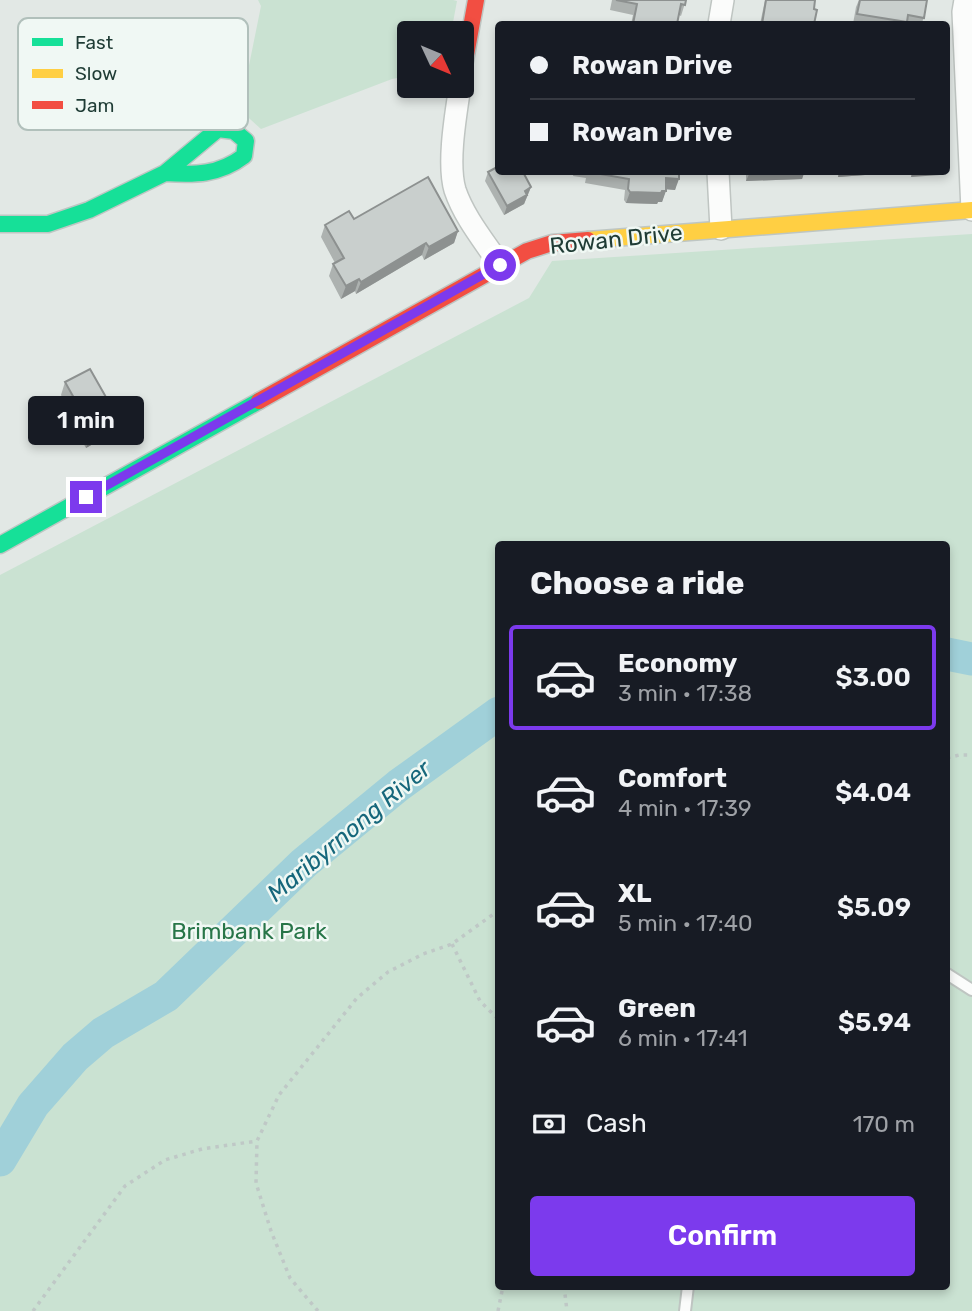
<!DOCTYPE html>
<meta charset="utf-8">
<style>
body{margin:0;font-family:Rubik,sans-serif;background:#20242c;color:#f1f3f6;height:100vh;display:flex;flex-direction:column;font-size:26px;white-space:nowrap}
*{box-sizing:border-box;margin:0}
p{font-size:23px;color:#9ea1a6}
.icon{flex:none;width:38px;height:38px;fill:none;stroke:currentColor;stroke-width:2;stroke-linecap:round;stroke-linejoin:round}
.map{position:relative;flex:1;overflow:hidden}
.side{position:absolute;left:495px;top:541px;width:455px;height:749px;display:flex;flex-direction:column;background:#171b24;border-radius:7px;box-shadow:0 4px 10px #0003}
.side>*{flex:none}
.top-card{position:absolute;left:495px;top:21px;width:455px;height:154px;border-radius:7px;box-shadow:0 4px 10px #0003;display:grid;align-content:center;height:154px;padding:0 35px;background:#171b24}
.needle{width:46px;rotate:134deg}
.fabs{position:absolute;left:397px;top:21px;display:grid;gap:14px}
.fabs a{display:grid;place-items:center;width:77px;height:77px;border-radius:7px;background:#171b24;box-shadow:0 4px 10px #0003;font-size:35px}
.end{position:absolute;width:32px;height:32px;margin:-16px;border:9px solid #7c3aed;background:#fff;box-shadow:0 0 0 4px #fff}
.from{border-radius:50%}
.bubble{position:absolute;height:49px;border-radius:7px;background:#171b24;box-shadow:0 4px 10px #0003;font-size:23px;font-weight:600;line-height:49px;text-align:center}
.top-card b{display:flex;align-items:center;gap:24px;height:66px;font-size:26px}
.top-card b+b{border-top:2px solid #363941}
.top-card i{width:18px;height:18px;background:#f1f3f6}
ul{padding:0;list-style:none}
li{display:flex;align-items:center;gap:21px;height:105px;margin:0 14px 10px;padding:0 21px;border:4px solid transparent;border-radius:7px}
li div{flex:1}
li b{display:block;font-size:26px}
li em{font-style:normal;font-weight:600}
li.selected{border-color:#7c3aed}
li>.icon{width:63px;height:63px;stroke-width:1.5}
h2{padding:0 35px;font-size:32px;line-height:84px}
.pay{display:flex;align-items:center;gap:18px;height:77px;padding:0 35px;font-size:26px}
.pay p{margin-inline-start:auto}
.cta{display:flex;gap:14px;margin-top:auto;padding:14px 35px}
.cta a{flex:1;height:80px;border-radius:7px;background:#7c3aed;color:#fff;font-size:28px;font-weight:600;line-height:80px;text-align:center}
.map>svg:first-child{display:block}
.green{fill:#cae2d2;fill-rule:evenodd}
.lines{fill:none;stroke-linecap:round;stroke-linejoin:round}
.river{stroke:#a0d0d9;stroke-width:33}
.lane-casing{stroke:#bfc5c2;stroke-width:14}
.street-casing{stroke:#bfc5c2;stroke-width:24}
.fast-casing{stroke:#bec6c3;stroke-width:19}
.slow-casing{stroke:#bec6c3;stroke-width:19}
.jam-casing{stroke:#bec6c3;stroke-width:19}
.path{stroke:#bfc8c6;stroke-width:3.5;stroke-dasharray:3.5 5;stroke-linecap:butt}
.lane{stroke:#fbfcfb;stroke-width:10}
.street{stroke:#fbfcfb;stroke-width:21}
.fast{stroke:#16e098;stroke-width:16}
.slow{stroke:#ffcf43;stroke-width:16}
.jam{stroke:#f24e42;stroke-width:16}
.wall{fill:#adb2b0}
.shaded-wall{fill:#8d9190}
.building{fill:#c9cfcd;stroke:#8d9190;stroke-width:2}
.route{stroke:#7c3aed;stroke-width:9}
.labels{text-anchor:middle;stroke-width:5;stroke-linejoin:round;paint-order:stroke}
.street-label{font-size:23px;fill:#1f3c35;stroke:#f0f8f4}
.park-label{font-size:23px;fill:#277548;stroke:#f0f8f4}
.water-label{font-size:24px;font-style:italic;fill:#16677b;stroke:#f0f8f4}
.key{fill:#f0f8f4;stroke:#b1c0bb;stroke-width:2}
.key-label{font-size:19px;fill:#1f3c35}
</style>
<div class="map">
<svg width="972" height="1311" viewBox="0 0 972 1311">
<rect width="100%" height="100%" fill="#e2e8e5"/>
<g class="green">
<polygon points="258,0 453,0 457,1 451,33 410,33 409,76 392,79 261,129 240,110 261,6"/>
<path d="M972 234V1311H0V575L529 298 552 261ZM499 544H947V1286H499Z"/>
</g>
<g class="lines">
<g class="river">
<polyline points="947,654 972,659"/>
<polyline points="0,1160 33,1105 75,1057 103,1033 166,996 304,863 399,785 499,713"/>
</g>
<defs>
<g id="lane">
<polyline points="947,974 972,990"/>
<polyline points="685,1311 688,1286"/>
</g>
<g id="street">
<polyline points="965,0 963,12 972,210"/>
<polyline points="719,24 723,0"/>
<path d="M460 86C456 113 447 163 455 190 464 217 484 241 500 265"/>
<polyline points="718,172 721,229"/>
</g>
<g id="fast">
<path d="M0 224H48L89 210 165 173 218 129 234 131 246 141 244 156C219 175 195 175 165 173"/>
<polyline points="0,545 259,401"/>
</g>
<polyline id="slow" points="588,240 972,210"/>
<g id="jam">
<polyline points="462,77 476,0"/>
<polyline points="259,401 527,251 552,243 588,240"/>
</g>
</defs>
<use href="#lane" class="lane-casing"/>
<use href="#street" class="street-casing"/>
<use href="#fast" class="fast-casing"/>
<use href="#slow" class="slow-casing"/>
<use href="#jam" class="jam-casing"/>
<g class="path">
<polyline points="947,758 959,755 972,755"/>
<polyline points="452,944 480,1001 499,1020"/>
<polyline points="564,1286 567,1311"/>
<polyline points="33,1311 125,1186 165,1160 202,1149 257,1141"/>
<polyline points="318,1311 290,1278 271,1231 256,1183 257,1141 279,1095 357,998 388,972 423,954 452,944 499,910"/>
<polyline points="498,1311 503,1286"/>
</g>
<use href="#lane" class="lane"/>
<use href="#street" class="street"/>
<use href="#fast" class="fast"/>
<use href="#slow" class="slow"/>
<use href="#jam" class="jam"/>
</g>
<g class="wall">
<polygon points="612,0 686,0 681,16 679,15 677,24 631,24 633,15 610,10"/>
<polygon points="765,0 815,0 814,9 814,24 760,24"/>
<polygon points="859,0 927,0 924,18 921,24 853,24 856,7"/>
<polygon points="488,172 531,187 524,204 504,215 485,181"/>
<polygon points="574,172 679,172 675,190 666,189 662,202 658,202 657,204 626,203 624,200 625,190 585,183 586,178 573,176"/>
<polygon points="746,172 866,172 865,175 838,177 838,172 804,173 802,179 746,181"/>
<polygon points="354,219 458,231 454,243 424,260 422,255 356,294 355,291 341,299 329,276 333,264 335,263 321,237 325,225"/>
<polygon points="65,382 114,432 86,448 70,420 72,415 61,395"/>
</g>
<g class="shaded-wall">
<polygon points="750,172 838,172 804,173 802,179 746,181"/>
<polygon points="840,172 866,172 865,175 838,177"/>
<polygon points="912,172 942,172 940,175 911,177"/>
<polygon points="666,178 679,179 675,190 663,189"/>
<polygon points="531,187 524,204 504,215 507,206 525,191"/>
<polygon points="662,191 666,191 662,202 658,202 657,204 626,203 630,192"/>
<polygon points="458,231 454,243 424,260 429,247"/>
<polygon points="426,243 422,255 356,294 361,282"/>
<polygon points="359,279 355,291 341,299 346,286"/>
<polygon points="119,420 114,432 86,448 90,436"/>
</g>
<g class="building">
<polygon points="616,0 686,0 685,5 681,4 677,24 633,24 637,4"/>
<polygon points="766,0 815,0 814,9 817,10 814,24 762,24"/>
<polygon points="860,0 927,0 924,18 908,15 907,22 857,14"/>
<polygon points="499,166 499,172 523,172 531,187 525,191 527,195 507,206 488,172"/>
<polygon points="589,172 679,172 679,179 666,178 666,191 662,191 661,193 630,192 628,189 629,179"/>
<polygon points="428,177 458,231 429,247 426,243 361,282 359,279 346,286 333,264 344,258 325,225 349,211 354,219"/>
<polygon points="90,369 119,420 90,436 74,407 78,405 65,382"/>
</g>
<g class="lines">
<polyline class="route" points="86,497 500,265"/>
</g>
<g class="labels">
<g class="street-label">
<text transform="translate(616 239) rotate(-6)" y="8">Rowan Drive</text>
</g>
<g class="park-label">
<text x="249" y="939">Brimbank Park</text>
</g>
<g class="water-label">
<text transform="translate(349 831) rotate(-40)" y="8">Maribyrnong River</text>
</g>
</g>
<rect x="18" y="18" width="230" height="112" rx="10" class="key"/>
<rect x="32" y="38" width="31" height="8" fill="#16e098"/>
<rect x="32" y="69" width="31" height="9" fill="#ffcf43"/>
<rect x="32" y="101" width="31" height="8" fill="#f24e42"/>
<g class="key-label">
<text x="75" y="49">Fast</text>
<text x="75" y="80">Slow</text>
<text x="75" y="112">Jam</text>
</g>
</svg>
<div class="fabs">
<a><svg class="needle" viewBox="-14 -14 28 28"><path d="M0-13l5 13h-10z" fill="#e53935"/><path d="M0 13l5-13h-10z" fill="#9ea1a6"/></svg></a>
</div>
<i class="end from" style="left:500px;top:265px"></i>
<i class="end" style="left:86px;top:497px"></i>
<div class="bubble" style="left:28px;top:396px;width:116px">1 min</div>
<div class="top-card">
<b><i class="from"></i>Rowan Drive</b>
<b><i></i>Rowan Drive</b>
</div>
<section class="side">
<h2>Choose a ride</h2>
<ul>
<li class="selected"><svg class="icon" aria-label="car" viewBox="0 0 24 24"><path d="M5 17H2v-5l4-1 3-4h7l3 4 3 1v5h-3M9 17h6M6 11h13"/><circle cx="7" cy="17" r="2"/><circle cx="17" cy="17" r="2"/></svg><div><b>Economy</b><p>3 min · 17:38</p></div><em>$3.00</em></li>
<li><svg class="icon" aria-label="car" viewBox="0 0 24 24"><path d="M5 17H2v-5l4-1 3-4h7l3 4 3 1v5h-3M9 17h6M6 11h13"/><circle cx="7" cy="17" r="2"/><circle cx="17" cy="17" r="2"/></svg><div><b>Comfort</b><p>4 min · 17:39</p></div><em>$4.04</em></li>
<li><svg class="icon" aria-label="car" viewBox="0 0 24 24"><path d="M5 17H2v-5l4-1 3-4h7l3 4 3 1v5h-3M9 17h6M6 11h13"/><circle cx="7" cy="17" r="2"/><circle cx="17" cy="17" r="2"/></svg><div><b>XL</b><p>5 min · 17:40</p></div><em>$5.09</em></li>
<li><svg class="icon" aria-label="car" viewBox="0 0 24 24"><path d="M5 17H2v-5l4-1 3-4h7l3 4 3 1v5h-3M9 17h6M6 11h13"/><circle cx="7" cy="17" r="2"/><circle cx="17" cy="17" r="2"/></svg><div><b>Green</b><p>6 min · 17:41</p></div><em>$5.94</em></li>
</ul>
<div class="pay"><svg class="icon" aria-label="cash" viewBox="0 0 24 24"><path d="M3 7h18v10H3z"/><circle cx="12" cy="12" r="2"/></svg>Cash<p>170 m</p></div>
<div class="cta"><a>Confirm</a></div>
</section>
</div>
